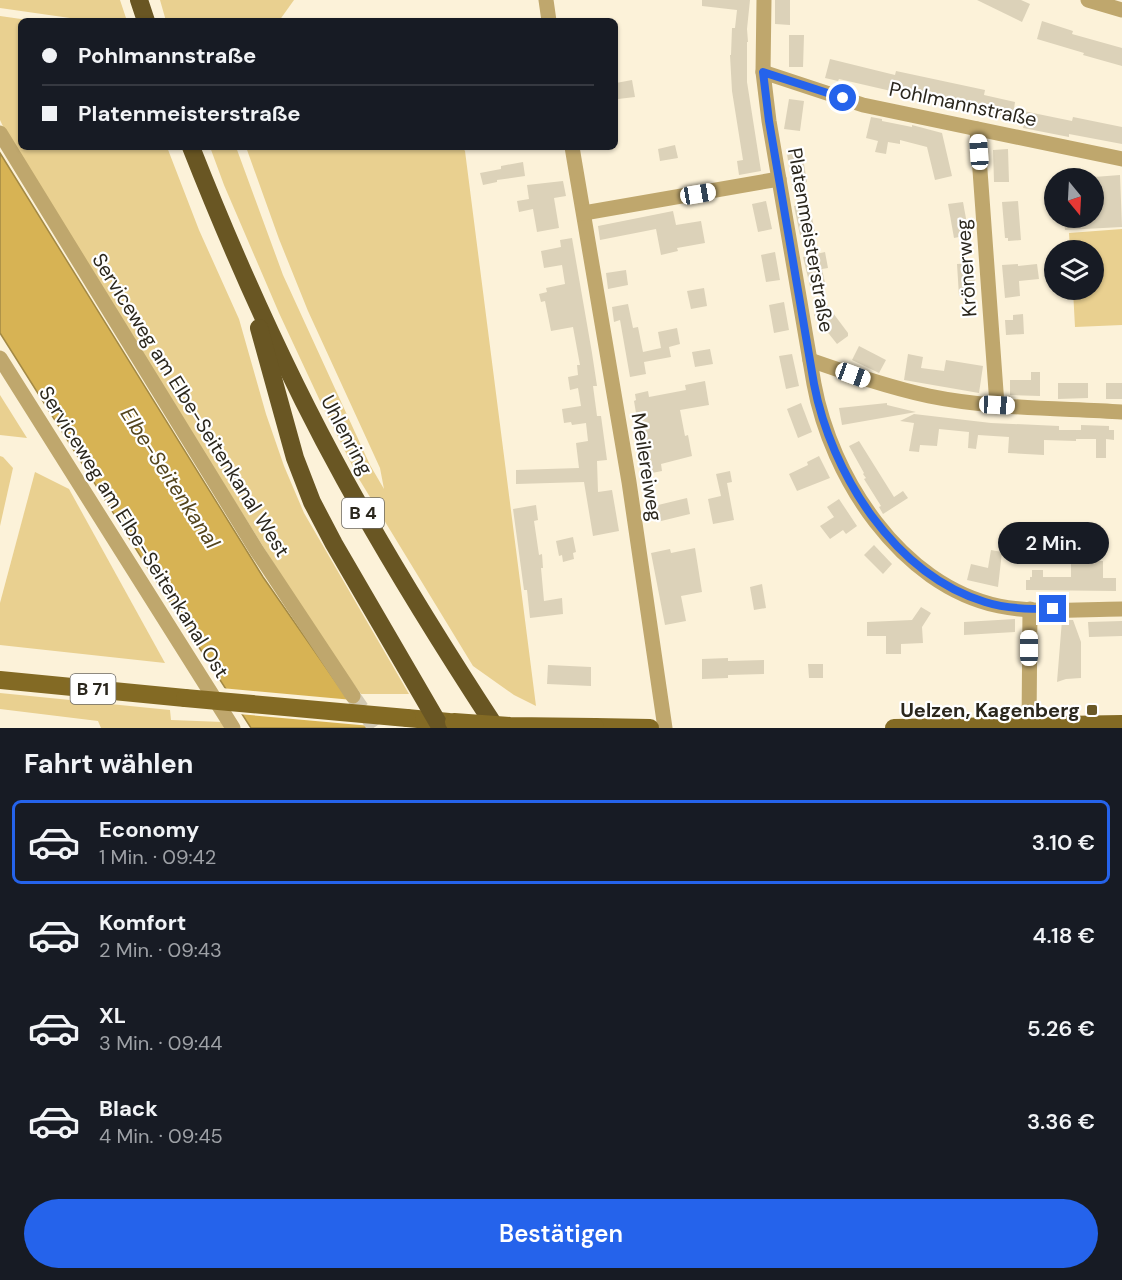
<!DOCTYPE html>
<html lang="de">
<meta charset="utf-8">
<style>
body{margin:0;font-family:"DM Sans",sans-serif;background:#20242c;color:#f1f3f6;height:100vh;display:flex;flex-direction:column;font-size:22px;white-space:nowrap}
*{box-sizing:border-box;margin:0}
p{font-size:20px;color:#9ea1a6}
.icon{flex:none;width:33px;height:33px;fill:none;stroke:currentColor;stroke-width:2;stroke-linecap:round;stroke-linejoin:round}
.map{position:relative;height:728px;overflow:hidden}
.details{display:flex;flex-direction:column;background:#171b24;flex:1}
.details>*{flex:none}
.top-card{position:absolute;left:18px;top:18px;width:600px;height:132px;border-radius:9px;box-shadow:0 2px 4px #0004;display:grid;align-content:center;height:132px;padding:0 24px;background:#171b24}
.needle{width:39px;rotate:162deg}
.controls{position:absolute;left:1044px;top:168px;display:grid;gap:12px}
.controls a{display:grid;place-items:center;width:60px;height:60px;border-radius:50%;background:#171b24;box-shadow:0 2px 4px #0004;font-size:30px}
.end{position:absolute;width:27px;height:27px;margin:-14px;border:8px solid #2563eb;background:#fff;box-shadow:0 0 0 3px #fff}
.from{border-radius:50%}
.bubble{position:absolute;height:42px;border-radius:21px;background:#171b24;box-shadow:0 2px 4px #0004;font-size:20px;font-weight:600;line-height:42px;text-align:center}
.car{position:absolute;width:18px;height:36px;margin:-18px -9px;border-radius:8px;box-shadow:0 0 4px 2px #0007;background:linear-gradient(#fff 24%,#345 0 40%,#fff 0 76%,#345 0 86%,#fff 0)}
.top-card b{display:flex;align-items:center;gap:21px;height:57px;font-size:22px}
.top-card b+b{border-top:2px solid #363941}
.top-card i{width:15px;height:15px;background:#f1f3f6}
ul{padding:0;list-style:none}
li{display:flex;align-items:center;gap:18px;height:84px;margin:0 12px 9px;padding:0 12px;border:3px solid transparent;border-radius:9px}
li div{flex:1}
li b{display:block;font-size:22px}
li em{font-style:normal;font-weight:600}
li.selected{border-color:#2563eb}
li>.icon{width:54px;height:54px;stroke-width:1.5}
h2{padding:0 24px;font-size:27px;line-height:72px}
.action{display:flex;gap:12px;margin-top:auto;padding:12px 24px}
.action a{flex:1;height:69px;border-radius:36px;background:#2563eb;color:#fff;font-size:24px;font-weight:600;line-height:69px;text-align:center}
.map>svg:first-child{display:block}
.green{fill:#e9d090}
.water{fill:#d7b354;stroke:#a38944;stroke-width:1.5}
.pier{fill:#fcf2d9}
.building{fill:#dcd2b9}
.lines{fill:none;stroke-linecap:round;stroke-linejoin:round}
.minor-tunnel{stroke:#d2c9b3;stroke-width:15;stroke-dasharray:15 8;stroke-linecap:butt}
.minor{stroke:#bfa76d;stroke-width:15}
.major{stroke:#836a24;stroke-width:18}
.highway{stroke:#695623;stroke-width:18}
.major-bridge{stroke:#836a24;stroke-width:18}
.route{stroke:#2563eb;stroke-width:8}
.poi-dot{fill:#6a5826;stroke:#fff;stroke-width:2}
.labels{text-anchor:middle;stroke-width:4.5;stroke-linejoin:round;paint-order:stroke}
.shield{fill:#fff;stroke:#6b6861;stroke-width:1.5}
.shield-label{font-size:18px;font-weight:bold;fill:#2b271d}
.street-label{font-size:20px;fill:#2b271d;stroke:#fff}
.poi-label{font-size:20px;font-weight:bold;fill:#2b271d;stroke:#fff;text-anchor:end}
.water-label{font-size:21px;font-style:italic;fill:#54451d;stroke:#fff}
</style>
<div class="map">
<svg width="1122" height="728" viewBox="0 0 1122 728">
<rect width="100%" height="100%" fill="#fcf2d9"/>
<g class="green">
<polygon points="0,0 120,0 127,21 91,21 0,8"/>
<polygon points="160,0 294,0 279,21 166,21"/>
<polygon points="0,16 35,21 21,21 21,147 167,147 199,230 239,319 266,414 284,466 304,513 409,694 361,694 325,645 13,148 0,120"/>
<polygon points="210,147 236,147 283,275 370,465 384,489 380,468 308,311 279,239 246,147 462,147 465,151 536,706 514,695 473,666 359,479 321,403 279,313 224,185"/>
<polygon points="1122,229 1122,325 1075,327 1073,290 1094,290 1094,250 1070,250 1069,233"/>
<polygon points="0,395 27,438 0,435"/>
<polygon points="0,456 3,457 13,468 0,526"/>
<polygon points="35,472 69,489 165,663 0,645 0,603"/>
<polygon points="0,693 170,710 171,720 223,722 226,728 101,728 98,721 0,709"/>
</g>
<polygon class="water" points="0,153 263,577 368,728 251,728 153,576 0,333"/>
<polygon class="pier" points="221,688 353,700 371,726 238,714"/>
<g class="building">
<polygon points="702,0 750,0 747,29 748,42 747,42 747,82 761,171 739,175 737,161 743,160 732,91 730,55 731,55 732,28 735,28 737,10 702,6"/>
<polygon points="775,0 790,0 790,25 775,24"/>
<polygon points="977,0 1021,0 1030,4 1022,22"/>
<polygon points="1042,21 1073,31 1072,34 1122,48 1122,66 1083,55 1084,53 1037,39"/>
<polygon points="789,35 804,35 803,67 789,67"/>
<polygon points="830,59 895,75 896,71 985,90 984,95 1015,102 1014,109 1072,121 1073,117 1122,127 1122,144 1069,134 1069,137 1023,128 1025,121 980,111 981,107 892,88 891,91 839,79 838,81 825,78"/>
<polygon points="632,80 635,97 618,99 616,83"/>
<polygon points="789,99 804,101 800,131 784,129"/>
<polygon points="871,117 882,119 882,121 912,127 912,125 942,133 952,176 935,180 927,147 900,140 900,144 888,142 886,154 875,152 878,141 866,138"/>
<polygon points="675,145 678,158 660,161 658,149"/>
<polygon points="1008,149 1009,182 994,182 993,150"/>
<polygon points="802,152 807,182 792,185 787,154"/>
<polygon points="523,162 525,176 497,180 497,182 483,185 480,173 501,169 501,166"/>
<polygon points="1120,175 1122,227 1065,230 1064,218 1075,218 1075,219 1094,218 1094,177"/>
<polygon points="563,181 566,196 554,198 559,228 537,232 533,209 519,212 517,201 529,199 527,185"/>
<polygon points="766,201 772,229 758,232 752,204"/>
<polygon points="1018,201 1021,240 1008,241 1008,238 1005,238 1002,202"/>
<polygon points="963,202 969,235 954,238 948,204"/>
<polygon points="809,203 815,232 800,235 794,206"/>
<polygon points="673,211 676,225 701,221 705,243 677,248 678,251 661,255 656,229 600,240 598,226"/>
<polygon points="572,238 592,353 597,386 593,386 597,416 601,416 607,460 597,461 598,492 612,490 619,531 593,536 584,482 516,484 516,470 579,468 576,443 588,441 586,423 572,425 571,422 564,423 562,409 581,406 578,388 570,390 568,377 578,375 577,365 580,365 573,327 551,331 545,301 541,302 539,294 547,292 546,288 565,284 562,265 544,268 541,251 561,247 560,240"/>
<polygon points="775,252 780,280 766,282 761,255"/>
<polygon points="825,252 828,268 822,269 825,283 810,286 803,257"/>
<polygon points="973,263 976,295 959,296 957,264"/>
<polygon points="1018,264 1018,266 1037,264 1039,279 1019,281 1020,296 1005,298 1002,265"/>
<polygon points="626,270 628,285 608,289 606,273"/>
<polygon points="704,288 707,306 691,309 687,291"/>
<polygon points="784,302 789,330 774,333 769,305"/>
<polygon points="628,304 633,328 638,327 643,352 661,348 658,332 677,328 680,344 669,347 671,357 644,362 646,374 630,377 620,320 614,322 612,307"/>
<polygon points="827,305 848,333 848,336 837,344 814,315"/>
<polygon points="1023,314 1024,334 1006,335 1005,320 1013,320 1013,315"/>
<polygon points="859,346 886,360 879,373 852,360"/>
<polygon points="710,349 713,364 695,367 692,352"/>
<polygon points="792,354 799,386 786,389 779,356"/>
<polygon points="908,354 923,357 921,368 944,371 946,360 983,366 979,393 904,380"/>
<polygon points="1031,372 1040,372 1040,396 1010,395 1010,380 1031,380"/>
<polygon points="705,381 709,405 680,410 685,436 688,435 692,456 661,464 662,471 647,474 643,449 639,450 636,432 639,431 634,401 636,400 635,394 648,391 649,397 686,390 685,385"/>
<polygon points="1058,383 1088,383 1088,398 1058,399"/>
<rect x="1106" y="383" width="16" height="16"/>
<polygon points="801,403 812,432 798,438 787,409"/>
<polygon points="887,403 887,405 916,412 842,425 839,408"/>
<polygon points="914,414 991,423 1059,426 1059,430 1081,430 1081,425 1109,426 1109,430 1114,430 1114,440 1106,439 1106,458 1096,458 1096,439 1076,439 1076,441 1044,440 1044,455 1008,453 1009,437 978,435 976,449 968,448 969,432 939,429 937,446 920,445 919,452 909,451 914,423 900,421"/>
<polygon points="859,441 894,497 903,491 908,498 883,514 879,507 881,506 864,479 866,478 863,474 864,473 849,446"/>
<polygon points="819,456 830,478 797,491 789,474 808,465 807,462"/>
<polygon points="730,471 732,482 727,483 734,520 713,524 708,499 721,496 716,474"/>
<polygon points="687,498 690,514 657,522 654,506"/>
<polygon points="839,499 857,526 846,534 843,530 830,539 820,526 834,517 827,507"/>
<polygon points="536,505 538,520 534,521 539,555 542,554 543,568 541,568 544,601 562,598 563,614 530,618 527,590 524,590 513,509"/>
<polygon points="573,537 576,552 573,553 574,559 563,562 562,555 559,556 556,541"/>
<polygon points="874,545 892,564 883,574 864,555"/>
<polygon points="695,548 702,592 681,596 686,621 665,625 651,553 670,549 671,553"/>
<polygon points="991,550 1002,552 998,587 967,580 971,564 988,568"/>
<polygon points="1071,561 1103,561 1103,578 1116,578 1116,591 1026,590 1026,580 1030,580 1030,577 1032,577 1032,570 1043,570 1043,577 1071,577"/>
<polygon points="762,584 766,608 754,610 750,587"/>
<polygon points="921,607 931,613 922,627 923,643 901,644 901,654 886,654 886,636 867,636 867,622 912,620"/>
<polygon points="1015,619 1015,632 964,635 964,622"/>
<polygon points="1062,620 1073,620 1081,642 1081,678 1066,679 1057,682"/>
<polygon points="1122,621 1122,636 1089,637 1088,622"/>
<polygon points="728,658 728,661 764,660 764,674 728,675 728,678 702,679 702,659"/>
<polygon points="808,664 823,664 823,678 809,678"/>
<polygon points="548,665 591,667 591,686 547,684"/>
</g>
<g class="lines">
<polyline class="minor-tunnel" points="353,696 375,728"/>
<g class="minor">
<polyline points="546,0 549,21"/>
<path d="M764 0 763 72 769 121 814 384C831 477 900 585 999 606 1039 614 1082 609 1122 609"/>
<polyline points="1088,0 1122,10"/>
<polyline points="763,72 863,105 1122,159"/>
<polyline points="977,129 997,405"/>
<polyline points="0,133 257,551 353,696"/>
<polyline points="572,147 629,482 665,728"/>
<polyline points="584,213 779,179"/>
<polyline points="0,358 233,728"/>
<path d="M810 360C850 374 888 387 929 396 992 409 1058 408 1122 412"/>
<polyline points="1029,725 1030,609"/>
</g>
<g class="major">
<polyline points="0,680 185,698"/>
<polyline points="407,718 449,722"/>
<polyline points="595,727 650,728"/>
<polyline points="894,728 1122,724"/>
</g>
<g class="highway">
<polyline points="139,0 146,21"/>
<path d="M191 147C236 261 286 373 345 480 392 565 443 647 496 728"/>
<polyline points="259,328 295,458 312,502 334,544 441,728"/>
</g>
<g class="major-bridge">
<polyline points="185,698 407,718"/>
<polyline points="454,722 510,726 595,727"/>
</g>
</g>
<g class="lines">
<path class="route" d="M843 98 763 72 769 121 814 384C831 473 894 574 985 602 1007 609 1029 609 1053 609"/>
</g>
<rect class="poi-dot" x="1086" y="704" width="12" height="12" rx="3"/>
<g class="labels">
<g class="shield">
<rect x="342" y="498" width="42" height="30" rx="4.5"/>
<rect x="70.5" y="674" width="45" height="30" rx="4.5"/>
</g>
<g class="shield-label">
<text x="363" y="519">B 4</text>
<text x="93" y="695">B 71</text>
</g>
<g class="street-label">
<text transform="translate(963 104) rotate(12)" y="7">Pohlmannstraße</text>
<text transform="translate(811 240) rotate(80)" y="7">Platenmeisterstraße</text>
<text transform="translate(966 268) rotate(-94)" y="7">Krönerweg</text>
<text transform="translate(191 405) rotate(58)" y="7">Serviceweg am Elbe-Seitenkanal West</text>
<text transform="translate(347 435) rotate(62)" y="7">Uhlenring</text>
<text transform="translate(647 467) rotate(81)" y="7">Meilereiweg</text>
<text transform="translate(134 532) rotate(58)" y="7">Serviceweg am Elbe-Seitenkanal Ost</text>
</g>
<g class="poi-label">
<text x="1080" y="717">Uelzen, Kagenberg</text>
</g>
<g class="water-label">
<text transform="translate(170 478) rotate(57)" y="7">Elbe-Seitenkanal</text>
</g>
</g>
</svg>
<div class="controls">
<a><svg class="needle" viewBox="-14 -14 28 28"><path d="M0-13l5 13h-10z" fill="#e53935"/><path d="M0 13l5-13h-10z" fill="#9ea1a6"/></svg></a>
<a><svg class="icon" aria-label="layers" viewBox="0 0 24 24"><path d="M12 4l9 5-9 5-9-5zM3 14l9 5 9-5"/></svg></a>
</div>
<i class="end from" style="left:843px;top:98px"></i>
<i class="end" style="left:1053px;top:609px"></i>
<div class="bubble" style="left:998px;top:522px;width:111px">2 Min.</div>
<i class="car" style="left:979px;top:152px;rotate:356deg"></i>
<i class="car" style="left:698px;top:194px;rotate:80deg"></i>
<i class="car" style="left:853px;top:375px;rotate:110deg"></i>
<i class="car" style="left:997px;top:405px;rotate:93deg"></i>
<i class="car" style="left:1029px;top:648px;rotate:0deg"></i>
<div class="top-card">
<b><i class="from"></i>Pohlmannstraße</b>
<b><i></i>Platenmeisterstraße</b>
</div>
</div>
<section class="details">
<h2>Fahrt wählen</h2>
<ul>
<li class="selected"><svg class="icon" aria-label="car" viewBox="0 0 24 24"><path d="M5 17H2v-5l4-1 3-4h7l3 4 3 1v5h-3M9 17h6M6 11h13"/><circle cx="7" cy="17" r="2"/><circle cx="17" cy="17" r="2"/></svg><div><b>Economy</b><p>1 Min. · 09:42</p></div><em>3.10 €</em></li>
<li><svg class="icon" aria-label="car" viewBox="0 0 24 24"><path d="M5 17H2v-5l4-1 3-4h7l3 4 3 1v5h-3M9 17h6M6 11h13"/><circle cx="7" cy="17" r="2"/><circle cx="17" cy="17" r="2"/></svg><div><b>Komfort</b><p>2 Min. · 09:43</p></div><em>4.18 €</em></li>
<li><svg class="icon" aria-label="car" viewBox="0 0 24 24"><path d="M5 17H2v-5l4-1 3-4h7l3 4 3 1v5h-3M9 17h6M6 11h13"/><circle cx="7" cy="17" r="2"/><circle cx="17" cy="17" r="2"/></svg><div><b>XL</b><p>3 Min. · 09:44</p></div><em>5.26 €</em></li>
<li><svg class="icon" aria-label="car" viewBox="0 0 24 24"><path d="M5 17H2v-5l4-1 3-4h7l3 4 3 1v5h-3M9 17h6M6 11h13"/><circle cx="7" cy="17" r="2"/><circle cx="17" cy="17" r="2"/></svg><div><b>Black</b><p>4 Min. · 09:45</p></div><em>3.36 €</em></li>
</ul>
<div class="action"><a>Bestätigen</a></div>
</section>
